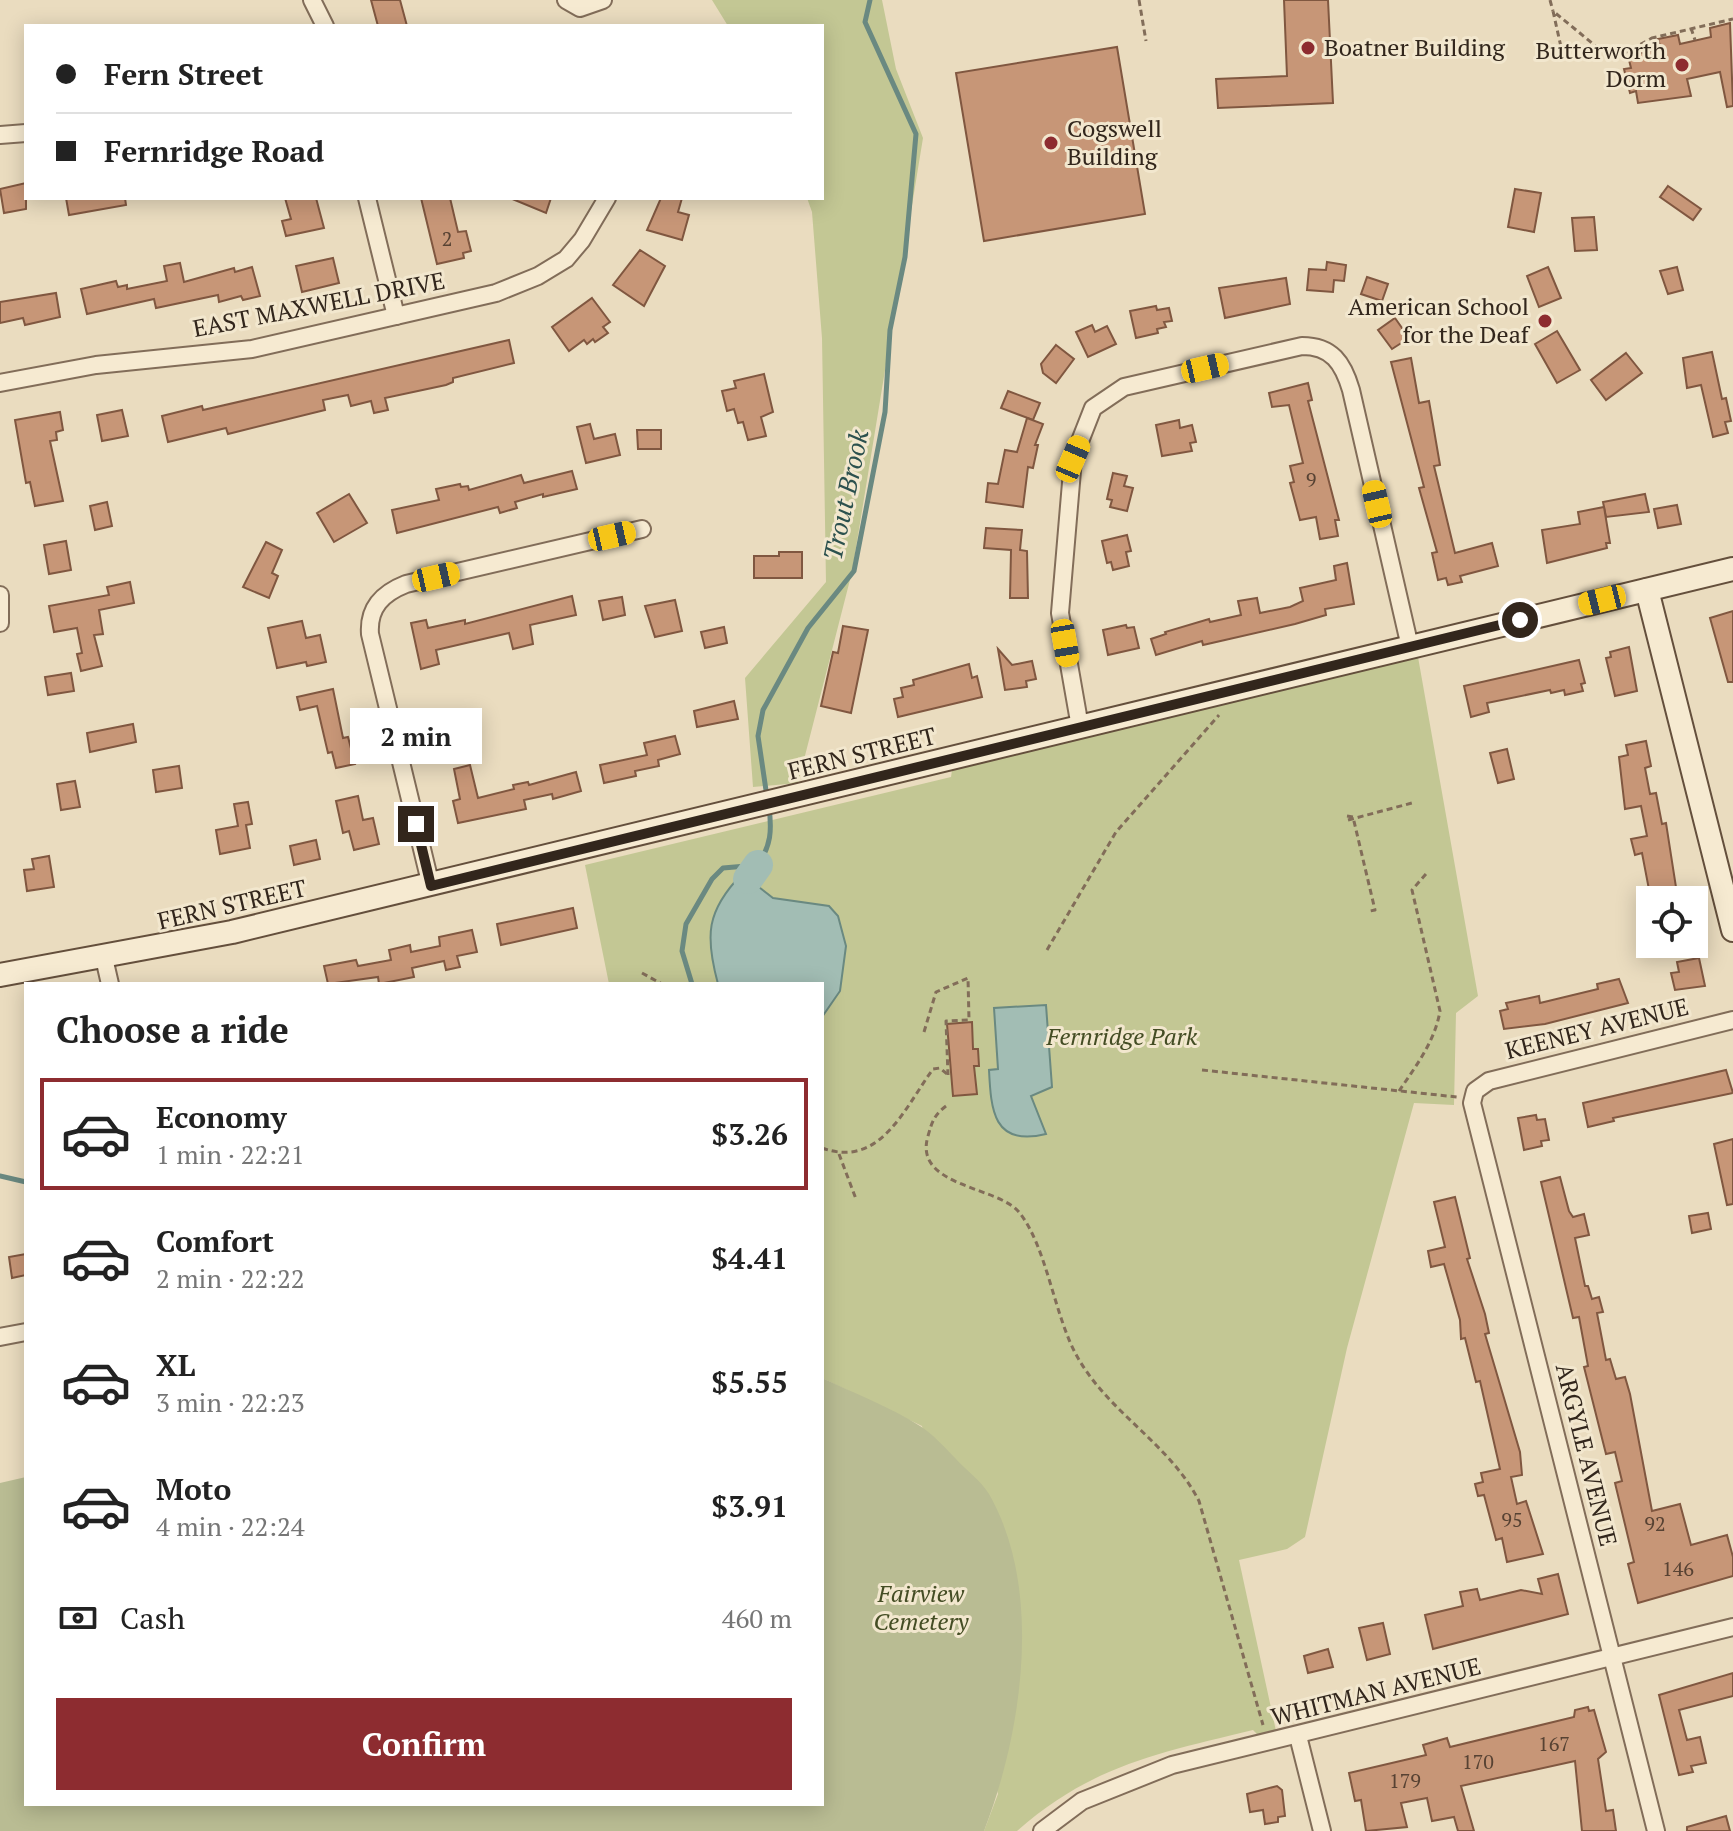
<!DOCTYPE html>
<meta charset="utf-8">
<style>
body{margin:0;font-family:"PT Serif",serif;background:#f6f6f6;color:#222;height:100vh;display:flex;flex-direction:column;font-size:30px;white-space:nowrap}
*{box-sizing:border-box;margin:0}
p{font-size:26px;color:#767676}
.icon{flex:none;width:44px;height:44px;fill:none;stroke:currentColor;stroke-width:2;stroke-linecap:round;stroke-linejoin:round}
.map{position:relative;flex:1;overflow:hidden}
.details{position:absolute;left:24px;top:982px;width:800px;height:824px;display:flex;flex-direction:column;background:#fff;border-radius:0px;box-shadow:0 4px 20px #0003}
.details>*{flex:none}
.banner{position:absolute;left:24px;top:24px;width:800px;height:176px;border-radius:0px;box-shadow:0 4px 20px #0003;display:grid;align-content:center;height:176px;padding:0 32px;background:#fff}
.controls{position:absolute;left:1636px;top:886px;display:grid;gap:16px}
.controls a{display:grid;place-items:center;width:72px;height:72px;border-radius:0px;background:#fff;box-shadow:0 4px 20px #0003;font-size:40px}
.end{position:absolute;width:36px;height:36px;margin:-18px;border:10px solid #32261c;background:#fff;box-shadow:0 0 0 4px #fff}
.from{border-radius:50%}
.bubble{position:absolute;height:56px;border-radius:0px;background:#fff;box-shadow:0 4px 20px #0003;font-size:26px;font-weight:800;line-height:56px;text-align:center}
.car{position:absolute;width:24px;height:48px;margin:-24px -12px;border-radius:10px;box-shadow:0 0 6px 2px #0007;background:linear-gradient(#f5c518 24%,#345 0 40%,#f5c518 0 76%,#345 0 86%,#f5c518 0)}
.banner b{display:flex;align-items:center;gap:28px;height:76px;font-size:30px}
.banner b+b{border-top:2px solid #e0e0e0}
.banner i{width:20px;height:20px;background:#222}
ul{padding:0;list-style:none}
li{display:flex;align-items:center;gap:24px;height:112px;margin:0 16px 12px;padding:0 16px;border:4px solid transparent;border-radius:0px}
li div{flex:1}
li b{display:block;font-size:30px}
li em{font-style:normal;font-weight:800}
li.current{border-color:#8d2c30}
li>.icon{width:72px;height:72px;stroke-width:1.5}
h2{padding:0 32px;font-size:36px;line-height:96px}
.pay{display:flex;align-items:center;gap:20px;height:88px;padding:0 32px;font-size:30px}
.pay p{margin-inline-start:auto}
.primary-button{display:flex;gap:16px;margin-top:auto;padding:16px 32px}
.primary-button a{flex:1;height:92px;border-radius:0px;background:#8d2c30;color:#fff;font-size:32px;font-weight:800;line-height:92px;text-align:center}
.map>svg:first-child{display:block}
.green{fill:#c3c794}
.cemetery{fill:#b9bc93}
.water{fill:#a2bdb4;stroke:#6a8981;stroke-width:2}
.lines{fill:none;stroke-linecap:round;stroke-linejoin:round}
.stream{stroke:#6a8981;stroke-width:5}
.river{stroke:#a2bdb4;stroke-width:30}
.building{fill:#c79677;stroke:#805740;stroke-width:2}
.street-casing{stroke:#826d59;stroke-width:20}
.secondary-casing{stroke:#644f3c;stroke-width:26}
.path{stroke:#826d59;stroke-width:3;stroke-dasharray:6 4;stroke-linecap:butt}
.street{stroke:#f6ead1;stroke-width:16}
.secondary{stroke:#f6ead1;stroke-width:22}
.route{stroke:#32261c;stroke-width:10}
.poi-dot{fill:#8d2c30;stroke:#f2e7ce;stroke-width:3}
.labels{text-anchor:middle;stroke-width:6;stroke-linejoin:round;paint-order:stroke}
.number-label{font-size:20px;fill:#574233}
.poi-label{font-size:24px;fill:#32261c;stroke:#f2e7ce;text-anchor:start}
.street-label{font-size:24px;fill:#32261c;stroke:#f2e7ce}
.park-label{font-size:24px;font-style:italic;fill:#444d24;stroke:#f2e7ce}
.water-label{font-size:26px;font-style:italic;fill:#2c514e;stroke:#f2e7ce}
</style>
<div class="map">
<svg width="1733" height="1831" viewBox="0 0 1733 1831">
<rect width="100%" height="100%" fill="#eadcbf"/>
<g class="green">
<polygon points="712,0 882,0 896,69 923,138 852,572 798,783 753,787 745,678 826,582 822,338 812,212 807,198 822,198 822,26 728,26"/>
<path d="M1418 657 1478 996 1456 1013 1454 1105 1414 1103 1347 1348 1305 1537 1287 1549 1239 1560 1276 1731 1258 1735 1253 1730C1159 1753 1092 1765 1017 1831H984L998 1794 922 1426 822 1378V984H609L585 865 951 777 952 770Z"/>
</g>
<path class="cemetery" d="M822 1378C854 1393 890 1407 920 1426 933 1434 945 1448 956 1459 966 1470 981 1481 989 1494 1044 1590 1022 1733 984 1831H0V1483L26 1477V1804H822Z"/>
<g class="water">
<path d="M742 874 773 898 829 906 838 916 846 946 840 991 822 1017V984H718C705 936 706 911 742 874Z"/>
<path d="M1046 1005 1052 1087 1031 1096 1046 1134C993 1147 991 1110 989 1070L998 1069 994 1008Z"/>
</g>
<g class="lines">
<g class="stream">
<polyline points="767,797 758,736 763,710 808,628 854,571 885,412 890,330 905,257 916,134 865,22 870,0"/>
<path d="M692 984 682 951 686 924 712 879 723 868 758 865C771 845 772 831 769 807"/>
<polyline points="0,1176 26,1182"/>
</g>
<polyline class="river" points="748,879 758,865"/>
</g>
<g class="building">
<polygon points="371,0 400,0 407,26 378,26"/>
<polygon points="1284,0 1328,0 1333,103 1218,108 1216,79 1287,76"/>
<polygon points="1730,23 1733,106 1727,107 1720,72 1687,79 1691,96 1638,103 1636,91 1630,93 1624,69 1631,68 1628,56 1661,49 1658,39 1678,35 1680,44 1711,37 1710,28"/>
<polygon points="1117,47 1145,214 984,241 956,73"/>
<polygon points="26,183 26,209 4,213 0,189"/>
<polygon points="1668,186 1701,209 1693,220 1660,197"/>
<polygon points="1515,189 1541,193 1534,232 1508,227"/>
<polygon points="66,198 125,198 126,205 69,215"/>
<polygon points="285,198 316,198 324,228 286,236 282,221 291,219"/>
<polygon points="421,198 450,198 458,232 466,231 471,251 463,253 464,258 437,264"/>
<polygon points="510,198 551,198 546,213"/>
<polygon points="661,198 682,198 678,212 689,215 682,240 647,230"/>
<polygon points="1594,217 1597,250 1575,251 1572,218"/>
<polygon points="640,250 665,266 644,306 613,285"/>
<polygon points="333,258 339,283 302,292 296,266"/>
<polygon points="1327,262 1346,265 1344,281 1334,280 1333,292 1307,290 1309,269 1326,270"/>
<polygon points="180,263 184,282 234,268 235,272 252,267 260,296 243,300 241,296 219,302 218,295 156,308 154,299 87,314 81,289 116,281 118,287 127,285 127,289 167,281 164,266"/>
<polygon points="1548,267 1561,298 1539,307 1527,276"/>
<polygon points="1677,267 1683,290 1668,294 1660,271"/>
<polygon points="1367,277 1388,284 1382,301 1361,294"/>
<polygon points="1286,278 1290,304 1225,318 1219,288"/>
<polygon points="56,293 60,317 25,325 23,318 0,323 0,302"/>
<polygon points="592,298 610,322 603,327 608,333 595,342 593,339 587,344 584,340 569,351 552,327"/>
<polygon points="1156,306 1157,310 1169,308 1172,321 1164,322 1166,327 1157,329 1158,333 1136,338 1130,311"/>
<polygon points="1395,318 1409,338 1392,349 1378,330"/>
<polygon points="1092,325 1095,332 1107,326 1116,344 1088,357 1076,332"/>
<polygon points="1557,331 1580,370 1557,383 1535,344"/>
<polygon points="509,340 514,363 453,378 453,382 446,385 385,398 388,410 374,413 371,401 351,406 348,395 323,400 325,410 228,434 226,428 168,442 162,416 202,406 203,410"/>
<polygon points="1056,345 1074,359 1056,383 1043,373 1041,364"/>
<polygon points="1712,352 1722,399 1726,398 1731,421 1725,422 1728,433 1713,437 1701,385 1687,388 1683,358"/>
<polygon points="1626,353 1642,373 1606,400 1591,380"/>
<polygon points="1411,358 1419,403 1429,401 1440,465 1434,466 1455,553 1492,543 1498,566 1460,576 1462,582 1448,585 1446,578 1438,580 1432,553 1437,552 1419,488 1424,487 1391,362"/>
<polygon points="764,374 773,412 761,417 766,436 748,440 743,422 738,423 734,409 727,411 722,391 736,388 734,381"/>
<polygon points="1308,383 1312,400 1308,401 1339,520 1335,520 1338,536 1320,539 1316,517 1300,520 1290,483 1294,482 1290,466 1303,463 1289,405 1272,407 1269,393"/>
<polygon points="1008,391 1040,403 1033,420 1001,408"/>
<polygon points="122,410 128,436 102,441 97,415"/>
<polygon points="60,412 63,430 56,432 57,440 50,441 63,501 35,506 30,482 26,483 15,420"/>
<polygon points="1027,418 1043,424 1035,445 1038,445 1033,468 1028,467 1023,507 986,502 988,483 998,484 1005,450 1017,452"/>
<polygon points="1179,420 1180,428 1192,425 1196,442 1190,443 1192,451 1162,456 1156,425"/>
<polygon points="590,424 594,439 615,434 620,455 586,463 577,427"/>
<polygon points="637,430 661,430 661,449 638,449"/>
<polygon points="572,471 577,489 543,497 543,494 515,502 517,508 500,513 498,507 397,533 392,510 439,500 436,489 460,484 461,487 468,486 469,490 521,475 524,483"/>
<polygon points="1113,473 1127,476 1124,486 1133,488 1127,511 1110,507 1112,500 1107,499"/>
<polygon points="349,494 367,523 334,542 317,513"/>
<polygon points="1645,494 1649,512 1606,517 1603,502"/>
<polygon points="107,502 112,526 95,530 90,506"/>
<polygon points="1677,505 1681,524 1658,528 1654,509"/>
<polygon points="1604,507 1610,543 1606,543 1607,548 1547,563 1542,530 1580,524 1578,512"/>
<polygon points="986,528 1022,530 1020,550 1027,551 1028,598 1010,598 1011,550 984,548"/>
<polygon points="1127,535 1131,551 1126,552 1129,566 1113,570 1111,562 1107,563 1102,541"/>
<polygon points="66,541 71,570 49,574 44,545"/>
<polygon points="266,542 282,550 272,573 278,576 269,598 243,587"/>
<polygon points="779,552 802,552 802,578 754,578 754,556 779,556"/>
<polygon points="1347,563 1354,604 1325,609 1326,615 1295,624 1203,645 1202,641 1156,655 1151,639 1166,634 1165,632 1209,619 1210,622 1241,615 1238,601 1257,598 1260,613 1290,607 1303,601 1300,588 1336,580 1334,566"/>
<polygon points="130,582 134,603 99,610 103,634 94,635 102,666 81,671 77,654 82,653 77,628 54,632 49,606 109,595 107,587"/>
<polygon points="572,596 576,615 530,625 533,644 513,649 509,633 436,650 439,664 421,669 411,623 426,620 428,628 465,620 465,624"/>
<polygon points="622,597 625,615 603,620 599,601"/>
<polygon points="675,600 682,631 655,637 645,606"/>
<polygon points="1733,611 1733,682 1728,682 1710,618"/>
<polygon points="302,621 306,638 320,635 326,662 307,666 306,662 277,668 268,628"/>
<polygon points="1126,625 1127,628 1134,627 1139,648 1108,655 1103,630"/>
<polygon points="843,626 868,630 851,713 821,706 833,652 838,653"/>
<polygon points="724,627 727,643 705,648 701,632"/>
<polygon points="1629,647 1637,691 1615,696 1606,658 1611,657 1610,652"/>
<polygon points="998,649 1012,665 1032,661 1036,679 1026,681 1027,687 1005,690"/>
<polygon points="1579,660 1585,683 1581,684 1583,691 1565,695 1564,690 1551,693 1550,690 1487,703 1489,712 1471,717 1464,686"/>
<polygon points="969,664 972,678 977,676 982,697 898,717 894,699 903,697 901,688 914,685 913,680"/>
<polygon points="71,673 74,691 48,695 45,677"/>
<polygon points="333,689 343,738 348,737 355,764 336,768 332,752 328,753 317,706 300,710 297,697"/>
<polygon points="734,701 738,719 697,727 694,711"/>
<polygon points="133,724 136,742 90,752 87,733"/>
<polygon points="675,736 680,754 658,760 659,766 635,771 636,776 604,783 600,765 647,755 644,743"/>
<polygon points="1646,741 1651,766 1645,768 1650,794 1656,793 1662,824 1666,823 1678,900 1651,900 1642,853 1635,855 1631,839 1647,836 1641,806 1625,809 1619,757 1628,755 1626,745"/>
<polygon points="1507,749 1514,779 1498,783 1490,753"/>
<polygon points="470,765 478,798 514,789 513,785 528,782 529,785 576,772 581,791 553,799 552,794 524,800 526,809 458,823 453,801 460,799 454,769"/>
<polygon points="179,766 182,788 156,792 153,770"/>
<polygon points="75,781 80,807 61,810 57,784"/>
<polygon points="358,796 363,820 373,818 379,844 354,850 349,831 343,833 336,801"/>
<polygon points="248,802 252,824 246,825 250,848 220,854 216,830 238,826 234,804"/>
<polygon points="316,840 320,859 294,865 290,846"/>
<polygon points="49,856 54,887 27,891 24,870 34,869 32,859"/>
<polygon points="573,908 577,928 501,945 497,924"/>
<polygon points="472,930 477,952 457,956 460,967 446,970 444,961 412,968 414,977 379,984 378,977 328,984 324,966 356,960 358,966 391,960 389,950 410,945 411,952 440,946 439,937"/>
<polygon points="1699,958 1705,986 1675,990 1671,973 1679,972 1677,962"/>
<polygon points="1619,979 1628,1003 1545,1024 1504,1029 1500,1011 1508,1009 1506,1003 1539,996 1540,1003 1598,989 1597,984"/>
<polygon points="972,1022 973,1049 978,1049 979,1066 974,1066 977,1094 953,1096 947,1024"/>
<polygon points="1726,1070 1733,1093 1613,1118 1614,1121 1588,1127 1583,1103"/>
<polygon points="1536,1115 1537,1120 1545,1119 1549,1140 1541,1141 1542,1146 1524,1150 1518,1118"/>
<polygon points="1733,1139 1733,1204 1727,1205 1714,1144"/>
<polygon points="1560,1177 1569,1211 1573,1217 1584,1214 1589,1235 1575,1238 1585,1286 1588,1286 1592,1299 1599,1297 1603,1312 1597,1313 1606,1360 1610,1359 1616,1379 1625,1377 1630,1394 1652,1511 1680,1504 1691,1545 1727,1535 1733,1557 1733,1576 1638,1603 1628,1564 1634,1562 1615,1483 1622,1481 1615,1452 1606,1454 1584,1367 1588,1366 1579,1317 1573,1318 1541,1182"/>
<polygon points="1455,1197 1470,1258 1467,1259 1485,1314 1489,1333 1485,1334 1520,1452 1522,1475 1511,1477 1517,1504 1526,1501 1543,1554 1507,1562 1502,1538 1496,1540 1484,1495 1478,1496 1475,1484 1483,1482 1481,1473 1500,1469 1480,1381 1476,1382 1465,1338 1461,1339 1460,1320 1444,1264 1431,1267 1428,1251 1445,1247 1434,1202"/>
<polygon points="1708,1213 1711,1229 1692,1233 1689,1216"/>
<polygon points="26,1254 26,1275 12,1278 9,1257"/>
<polygon points="1558,1574 1568,1614 1433,1649 1425,1615 1463,1606 1460,1592 1477,1589 1480,1600 1521,1590 1542,1594 1538,1579"/>
<polygon points="1383,1623 1390,1654 1367,1660 1359,1628"/>
<polygon points="1328,1649 1333,1667 1308,1673 1304,1656"/>
<polygon points="1733,1673 1733,1696 1679,1710 1687,1740 1700,1737 1706,1763 1691,1766 1693,1772 1679,1775 1659,1695"/>
<polygon points="1588,1707 1589,1711 1594,1710 1606,1752 1598,1759 1606,1811 1613,1810 1616,1831 1582,1831 1575,1761 1461,1786 1474,1831 1458,1831 1454,1817 1432,1821 1427,1798 1401,1803 1407,1827 1366,1831 1361,1800 1355,1801 1349,1773 1426,1755 1423,1745 1447,1738 1450,1747 1574,1717 1575,1710"/>
<polygon points="1277,1786 1282,1790 1285,1816 1278,1817 1278,1822 1265,1824 1263,1810 1250,1812 1247,1794"/>
<polygon points="1726,1816 1730,1831 1687,1831 1687,1827"/>
</g>
<g class="lines">
<defs>
<g id="street">
<polyline points="312,0 325,26"/>
<polyline points="566,0 580,8 603,0"/>
<polyline points="0,135 26,133"/>
<polyline points="367,198 396,316"/>
<polyline points="0,383 96,365 252,349 496,293 538,276 566,259 582,240 607,198"/>
<polyline points="0,595 0,623"/>
<path d="M1080 727 1060 613 1073 459 1093 408 1124 387 1302 346C1332 346 1343 363 1351 390L1410 647"/>
<path d="M431 886 370 634C368 607 383 593 406 584L642 529"/>
<polyline points="104,958 110,984"/>
<polyline points="0,1337 26,1332"/>
<polyline points="1298,1736 1322,1831"/>
<polyline points="1042,1831 1082,1801 1172,1765 1733,1627"/>
<polyline points="1656,1831 1472,1103 1475,1091 1489,1081 1733,1020"/>
</g>
<g id="secondary">
<polyline points="1647,590 1733,930"/>
<polyline points="0,975 232,932 1733,569"/>
</g>
</defs>
<use href="#street" class="street-casing"/>
<use href="#secondary" class="secondary-casing"/>
<g class="path">
<polyline points="1139,0 1146,41"/>
<polyline points="1550,0 1553,11"/>
<polyline points="1691,28 1695,40"/>
<polyline points="1661,52 1655,53 1652,38 1733,19"/>
<polyline points="1563,56 1553,11 1598,48 1623,54 1652,38"/>
<polyline points="1347,816 1353,817 1375,910 1370,911"/>
<polyline points="1348,820 1412,803"/>
<polyline points="1047,950 1116,832 1219,715"/>
<polyline points="642,973 662,984"/>
<polyline points="924,1032 936,992 968,978 969,1020 946,1021 948,1075"/>
<polyline points="1202,1070 1457,1097"/>
<path d="M1399 1091C1416 1066 1435 1041 1440 1011L1412 890 1426 874"/>
<path d="M946 1106C934 1115 932 1122 928 1136 913 1186 995 1186 1018 1211 1047 1245 1054 1317 1078 1358 1110 1414 1169 1443 1199 1501L1263 1725"/>
<path d="M822 1148C880 1169 904 1109 933 1069L940 1068 947 1074"/>
<polyline points="839,1154 856,1199"/>
</g>
<use href="#street" class="street"/>
<use href="#secondary" class="secondary"/>
</g>
<g class="lines">
<polyline class="route" points="416,824 431,886 1520,620"/>
</g>
<g class="poi-dot">
<circle cx="1308" cy="48" r="8"/>
<circle cx="1682" cy="65" r="8"/>
<circle cx="1051" cy="143" r="8"/>
<circle cx="1545" cy="321" r="8"/>
</g>
<g class="labels">
<g class="number-label">
<text x="447" y="246">2</text>
<text x="1311" y="487">9</text>
<text x="1512" y="1527">95</text>
<text x="1655" y="1531">92</text>
<text x="1678" y="1576">146</text>
<text x="1554" y="1751">167</text>
<text x="1478" y="1769">170</text>
<text x="1405" y="1788">179</text>
</g>
<g class="poi-label">
<text x="1324" y="56">Boatner Building</text>
<text x="1666" y="59" text-anchor="end">Butterworth<tspan x="1666" dy="28">Dorm</tspan></text>
<text x="1067" y="137">Cogswell<tspan x="1067" dy="28">Building</tspan></text>
<text x="1529" y="315" text-anchor="end">American School<tspan x="1529" dy="28">for the Deaf</tspan></text>
</g>
<g class="street-label">
<text transform="translate(319 305) rotate(-11)" y="8">EAST MAXWELL DRIVE</text>
<text transform="translate(862 754) rotate(-14)" y="8">FERN STREET</text>
<text transform="translate(232 905) rotate(-13)" y="8">FERN STREET</text>
<text transform="translate(1597 1029) rotate(-14)" y="8">KEENEY AVENUE</text>
<text transform="translate(1586 1455) rotate(76)" y="8">ARGYLE AVENUE</text>
<text transform="translate(1376 1692) rotate(-14)" y="8">WHITMAN AVENUE</text>
</g>
<g class="park-label">
<text x="1122" y="1045">Fernridge Park</text>
<text x="921" y="1602">Fairview<tspan x="921" dy="28">Cemetery</tspan></text>
</g>
<g class="water-label">
<text transform="translate(846 495) rotate(-78)" y="9">Trout Brook</text>
</g>
</g>
</svg>
<div class="controls">
<a><svg class="icon" aria-label="locate" viewBox="0 0 24 24"><circle cx="12" cy="12" r="6"/><path d="M12 2v4M12 18v4M2 12h4M18 12h4"/></svg></a>
</div>
<i class="end from" style="left:1520px;top:620px"></i>
<i class="end" style="left:416px;top:824px"></i>
<div class="bubble" style="left:350px;top:708px;width:132px">2 min</div>
<i class="car" style="left:1205px;top:368px;rotate:77deg"></i>
<i class="car" style="left:1073px;top:459px;rotate:23deg"></i>
<i class="car" style="left:1377px;top:504px;rotate:347deg"></i>
<i class="car" style="left:612px;top:536px;rotate:77deg"></i>
<i class="car" style="left:436px;top:577px;rotate:77deg"></i>
<i class="car" style="left:1602px;top:600px;rotate:256deg"></i>
<i class="car" style="left:1065px;top:643px;rotate:170deg"></i>
<div class="banner">
<b><i class="from"></i>Fern Street</b>
<b><i></i>Fernridge Road</b>
</div>
<section class="details">
<h2>Choose a ride</h2>
<ul>
<li class="current"><svg class="icon" aria-label="car" viewBox="0 0 24 24"><path d="M5 17H2v-5l4-1 3-4h7l3 4 3 1v5h-3M9 17h6M6 11h13"/><circle cx="7" cy="17" r="2"/><circle cx="17" cy="17" r="2"/></svg><div><b>Economy</b><p>1 min · 22:21</p></div><em>$3.26</em></li>
<li><svg class="icon" aria-label="car" viewBox="0 0 24 24"><path d="M5 17H2v-5l4-1 3-4h7l3 4 3 1v5h-3M9 17h6M6 11h13"/><circle cx="7" cy="17" r="2"/><circle cx="17" cy="17" r="2"/></svg><div><b>Comfort</b><p>2 min · 22:22</p></div><em>$4.41</em></li>
<li><svg class="icon" aria-label="car" viewBox="0 0 24 24"><path d="M5 17H2v-5l4-1 3-4h7l3 4 3 1v5h-3M9 17h6M6 11h13"/><circle cx="7" cy="17" r="2"/><circle cx="17" cy="17" r="2"/></svg><div><b>XL</b><p>3 min · 22:23</p></div><em>$5.55</em></li>
<li><svg class="icon" aria-label="car" viewBox="0 0 24 24"><path d="M5 17H2v-5l4-1 3-4h7l3 4 3 1v5h-3M9 17h6M6 11h13"/><circle cx="7" cy="17" r="2"/><circle cx="17" cy="17" r="2"/></svg><div><b>Moto</b><p>4 min · 22:24</p></div><em>$3.91</em></li>
</ul>
<div class="pay"><svg class="icon" aria-label="cash" viewBox="0 0 24 24"><path d="M3 7h18v10H3z"/><circle cx="12" cy="12" r="2"/></svg>Cash<p>460 m</p></div>
<div class="primary-button"><a>Confirm</a></div>
</section>
</div>
